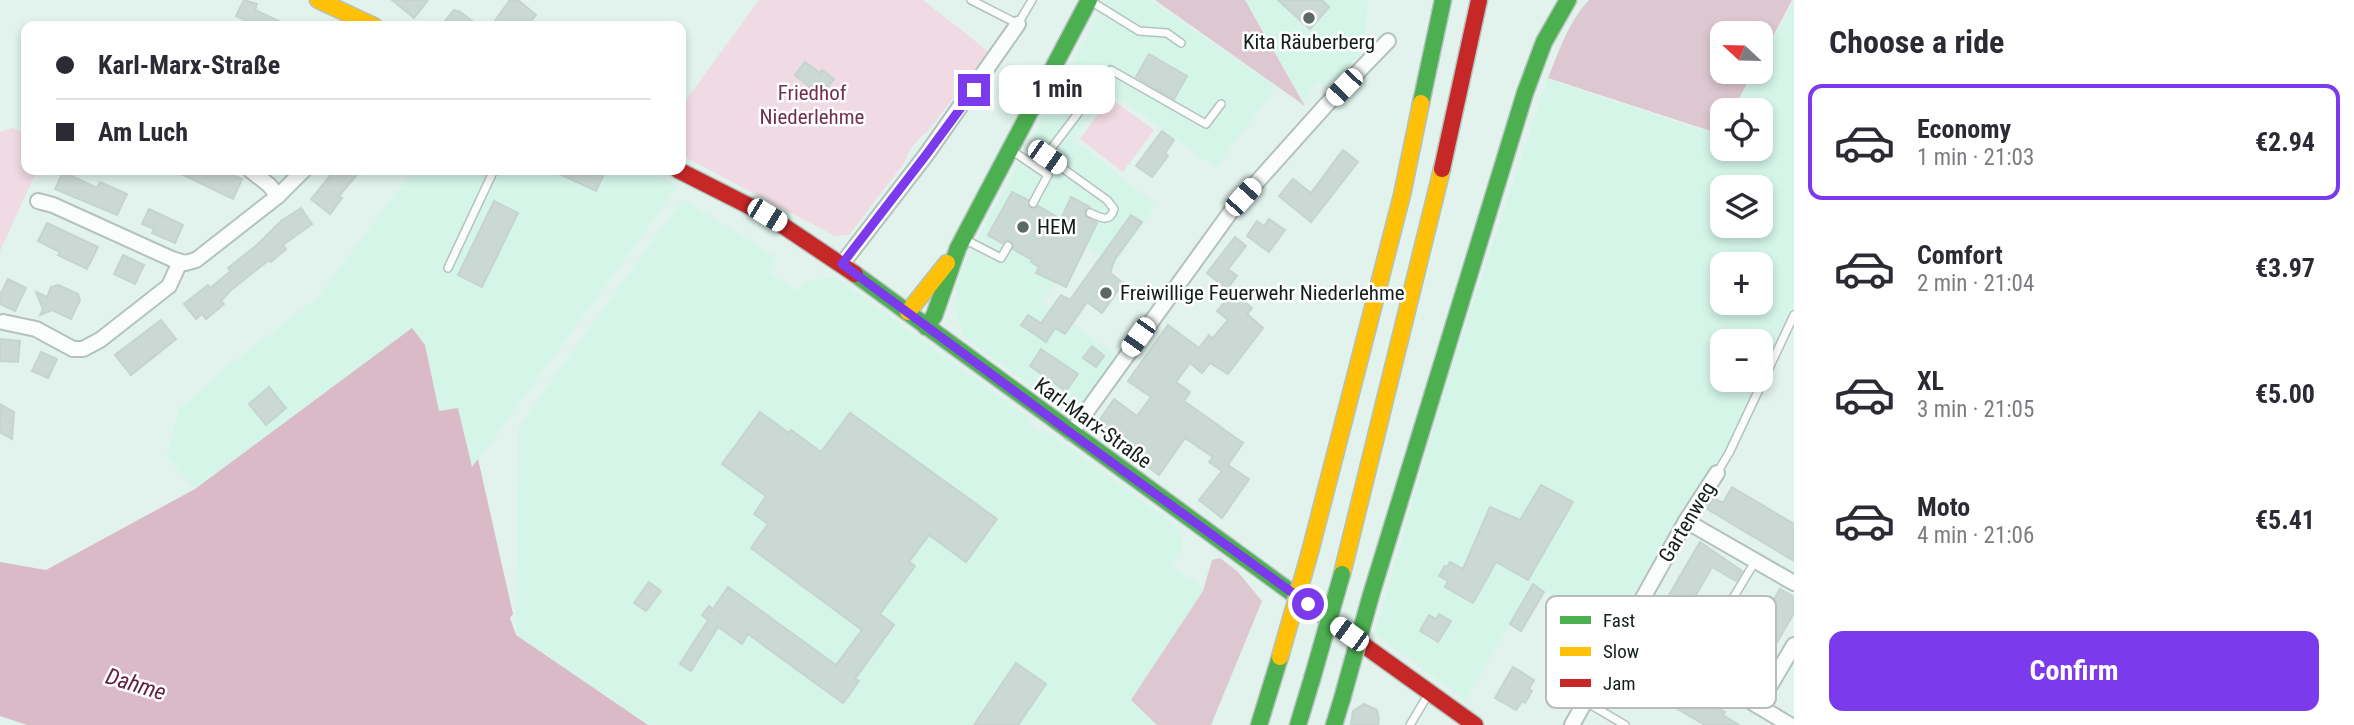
<!DOCTYPE html>
<meta charset="utf-8">
<style>
body{margin:0;font-family:"Roboto Condensed",sans-serif;background:#f7f7f7;color:#2b2b33;height:100vh;display:flex;flex-direction:column;font-size:26px;white-space:nowrap}
*{box-sizing:border-box;margin:0}
p{font-size:23px;color:#7c7c81}
.icon{flex:none;width:38px;height:38px;fill:none;stroke:currentColor;stroke-width:2;stroke-linecap:round;stroke-linejoin:round}
.map{position:relative;flex:1;overflow:hidden}
.details{display:flex;flex-direction:column;background:#fff;width:560px}
.details>*{flex:none}
.guide{position:absolute;left:21px;top:21px;width:665px;height:154px;border-radius:14px;box-shadow:0 4px 10px #0003;display:grid;align-content:center;height:154px;padding:0 35px;background:#fff}
.needle{width:46px;rotate:292deg}
.tools{position:absolute;left:1710px;top:21px;display:grid;gap:14px}
.tools a{display:grid;place-items:center;width:63px;height:63px;border-radius:14px;background:#fff;box-shadow:0 4px 10px #0003;font-size:35px}
.end{position:absolute;width:32px;height:32px;margin:-16px;border:9px solid #7c3aed;background:#fff;box-shadow:0 0 0 4px #fff}
.from{border-radius:50%}
.bubble{position:absolute;height:49px;border-radius:14px;background:#fff;box-shadow:0 4px 10px #0003;font-size:23px;font-weight:700;line-height:49px;text-align:center}
.car{position:absolute;width:21px;height:42px;margin:-21px -10px;border-radius:9px;box-shadow:0 0 5px 2px #0007;background:linear-gradient(#fff 24%,#345 0 40%,#fff 0 76%,#345 0 86%,#fff 0)}
.guide b{display:flex;align-items:center;gap:24px;height:66px;font-size:26px}
.guide b+b{border-top:2px solid #e1e1e2}
.guide i{width:18px;height:18px;background:#2b2b33}
ul{padding:0;list-style:none}
li{display:flex;align-items:center;gap:21px;height:116px;margin:0 14px 10px;padding:0 21px;border:4px solid transparent;border-radius:14px}
li div{flex:1}
li b{display:block;font-size:26px}
li em{font-style:normal;font-weight:700}
li.selected{border-color:#7c3aed}
li>.icon{width:63px;height:63px;stroke-width:1.5}
h2{padding:0 35px;font-size:32px;line-height:84px}
.action{display:flex;gap:14px;margin-top:auto;padding:14px 35px}
.action a{flex:1;height:80px;border-radius:14px;background:#7c3aed;color:#fff;font-size:28px;font-weight:700;line-height:80px;text-align:center}
main{display:flex;flex:1;min-height:0}
.map>svg:first-child{display:block}
.built{fill:#d5f5e9;fill-rule:evenodd}
.green{fill:#f0dae3}
.forest{fill:#ddc7d0}
.water{fill:#dbbac8}
.building{fill:#cbd9d4;stroke:#c5d4ce;stroke-width:2}
.lines{fill:none;stroke-linecap:round;stroke-linejoin:round}
.lane-casing{stroke:#b4c2bd;stroke-width:10}
.street-casing{stroke:#b4c2bd;stroke-width:18}
.fast-casing{stroke:#b4c2bd;stroke-width:19}
.slow-casing{stroke:#b4c2bd;stroke-width:19}
.jam-casing{stroke:#b4c2bd;stroke-width:19}
.lane{stroke:#fafdfc;stroke-width:7}
.street{stroke:#fafdfc;stroke-width:14}
.fast{stroke:#4caf50;stroke-width:16}
.slow{stroke:#ffc107;stroke-width:16}
.jam{stroke:#c62828;stroke-width:16}
.fast-bridge-casing{stroke:#b4c2bd;stroke-width:19;stroke-linecap:butt}
.slow-bridge-casing{stroke:#b4c2bd;stroke-width:19;stroke-linecap:butt}
.fast-bridge{stroke:#4caf50;stroke-width:16}
.slow-bridge{stroke:#ffc107;stroke-width:16}
.route{stroke:#7c3aed;stroke-width:9}
.poi-dot{fill:#5b6964;stroke:#fff;stroke-width:2.5}
.labels{text-anchor:middle;stroke-width:5;stroke-linejoin:round;paint-order:stroke}
.poi-label{font-size:21px;fill:#131f1b;stroke:#fff;text-anchor:start}
.park-label{font-size:21px;fill:#712f4f;stroke:#fff}
.street-label{font-size:21px;fill:#131f1b;stroke:#fff}
.water-label{font-size:23px;font-style:italic;fill:#642343;stroke:#fff}
.key{fill:#fff;stroke:#b8bcbb;stroke-width:2}
.key-label{font-size:19px;fill:#131f1b}
</style>
<main>
<div class="map">
<svg width="1794" height="725" viewBox="0 0 1794 725">
<rect width="100%" height="100%" fill="#e1f3ec"/>
<g class="built">
<polygon points="1107,0 1150,0 1276,87 1216,168 1109,90 1073,139 1156,205 1114,265 1083,243 1042,303 1119,357 1076,417 965,338 960,326 956,308 957,286 965,263"/>
<polygon points="1246,0 1368,0 1364,50 1329,84 1317,81 1304,102"/>
<path d="M1794 0V303L1761 376 1760 341H1722V380H1759L1735 432 1686 521H1680L1660 547 1611 633 1533 583 1466 700 1375 634 1441 401 1547 79 1720 136 1722 133V149H1760V110H1734L1755 72H1760L1761 62ZM1722 187H1760V226H1722ZM1722 264H1760V303H1722Z"/>
<polygon points="413,170 645,170 678,186 472,468 458,408 439,411 425,345 412,329 195,489 166,456 179,410 225,368 317,298"/>
<polygon points="683,199 777,258 768,271 797,291 805,281 835,277 1031,420 1030,426 1039,433 1046,431 1180,529 1182,548 1172,567 1202,586 1203,591 1131,700 1157,725 648,725 516,635 519,426"/>
</g>
<g class="green">
<path d="M759 0H923L989 52 928 131C916 140 909 149 904 163L849 235 835 236 681 155V107Z"/>
<polygon points="1110,98 1154,130 1123,172 1080,139"/>
<polygon points="12,128 26,134 26,170 37,170 0,251 0,132"/>
</g>
<g class="forest">
<polygon points="1155,0 1245,0 1305,106"/>
<path d="M1589 0H1792L1761 59 1760 33H1722V72H1753L1733 110H1722V130L1720 134 1548 78C1559 51 1569 21 1589 0Z"/>
<polygon points="1220,558 1237,571 1262,601 1211,725 1157,725 1131,700 1203,591 1212,560"/>
</g>
<polygon class="water" points="412,328 425,345 439,411 458,408 472,467 478,459 513,614 510,618 516,635 648,725 27,725 0,716 0,562 46,570 195,489"/>
<g class="building">
<polygon points="244,0 257,4 255,10 289,26 258,26 236,16"/>
<polygon points="392,0 428,0 414,18"/>
<polygon points="510,0 518,0 536,15 527,26 491,26"/>
<polygon points="1278,0 1322,0 1329,7 1310,29"/>
<polygon points="454,10 458,12 459,11 479,26 441,26"/>
<polygon points="1149,54 1187,76 1174,99 1136,77"/>
<polygon points="805,62 820,73 822,70 834,79 819,98 807,90 810,87 795,75"/>
<polygon points="1162,131 1174,140 1165,153 1168,156 1152,177 1136,166"/>
<polygon points="1343,150 1358,162 1311,222 1279,196 1293,179 1311,193"/>
<polygon points="173,170 222,170 242,179 233,199"/>
<polygon points="335,170 361,170 339,196 342,198 330,214 311,199"/>
<polygon points="551,170 606,170 596,191"/>
<polygon points="63,172 97,188 100,182 127,194 117,215 55,189"/>
<polygon points="1012,192 1028,200 1030,208 1034,209 1038,206 1061,219 1071,197 1090,207 1085,210 1085,216 1097,223 1066,287 1036,273 1039,267 1031,262 1032,260 1013,249 1012,241 1007,240 1002,243 988,235"/>
<polygon points="494,201 518,213 482,287 458,275"/>
<polygon points="301,208 312,224 283,245 286,249 271,262 269,260 231,290 221,301 224,304 206,319 202,314 196,319 184,304 208,285 210,288 231,271 228,268 257,245 281,221"/>
<polygon points="149,209 183,225 175,243 152,233 154,229 142,224"/>
<polygon points="1131,215 1142,222 1115,259 1110,273 1123,283 1102,313 1087,302 1065,334 1055,328 1046,342 1021,325 1028,315 1041,323 1061,295 1070,300"/>
<polygon points="1269,219 1285,230 1269,252 1247,236 1257,221 1264,226"/>
<polygon points="47,223 98,247 87,269 58,255 60,252 38,241"/>
<polygon points="1235,237 1246,246 1228,269 1237,276 1227,289 1207,273"/>
<polygon points="123,255 144,265 135,284 114,274"/>
<polygon points="8,279 26,288 15,311 0,304 0,295"/>
<polygon points="58,285 78,294 80,300 71,319 52,310 40,315 43,309 36,292 47,297 51,287"/>
<polygon points="1233,292 1252,308 1247,314 1263,328 1228,374 1210,363 1202,373 1190,363 1176,382 1190,392 1184,401 1243,443 1228,465 1249,479 1222,518 1199,500 1222,471 1209,462 1213,457 1185,438 1159,475 1095,427 1114,399 1137,416 1151,397 1128,381 1168,325 1199,348 1209,335 1212,339 1228,320 1217,311"/>
<polygon points="161,320 176,339 131,375 115,355"/>
<polygon points="0,339 20,341 18,362 0,361"/>
<polygon points="1092,346 1104,356 1096,367 1083,358"/>
<polygon points="1041,349 1078,374 1066,391 1030,366"/>
<polygon points="41,352 57,359 48,378 32,371"/>
<polygon points="269,387 286,408 266,425 249,404"/>
<polygon points="0,404 14,412 12,439 0,432"/>
<polygon points="760,412 789,433 791,430 821,452 850,413 997,519 966,562 929,535 909,562 915,566 880,614 894,625 855,679 859,681 843,703 748,634 742,644 718,627 691,671 680,664 708,620 702,615 709,606 713,609 728,587 836,665 862,630 751,548 768,524 754,514 766,496 722,464"/>
<polygon points="1541,485 1573,502 1528,580 1496,562 1473,603 1445,587 1448,581 1439,576 1445,566 1447,567 1450,562 1463,569 1490,507 1520,520"/>
<polygon points="1732,487 1794,524 1794,561 1707,509 1713,498 1723,503"/>
<polygon points="1700,542 1742,571 1736,581 1712,567 1669,642 1649,629"/>
<polygon points="649,582 661,591 646,611 634,603"/>
<polygon points="1533,584 1544,592 1521,631 1510,624"/>
<polygon points="1780,589 1794,597 1794,613 1750,689 1729,677"/>
<polygon points="1439,614 1451,621 1438,642 1420,631 1429,615 1436,619"/>
<polygon points="1636,661 1725,712 1723,715 1739,725 1705,725 1626,679"/>
<polygon points="1016,663 1046,684 1018,725 974,725"/>
<polygon points="1513,667 1534,680 1529,689 1532,691 1525,703 1522,701 1516,710 1495,698"/>
<polygon points="1364,704 1377,710 1379,719 1378,725 1351,725 1353,711"/>
</g>
<g class="lines">
<defs>
<g id="lane">
<polyline points="971,0 1018,24 1032,0"/>
<polyline points="1089,0 1139,31 1167,33 1181,43"/>
<polyline points="1011,150 1048,175 1033,203"/>
<path d="M1047 157 1107 200 1114 209C1110 223 1101 218 1090 213"/>
<polyline points="1038,166 1111,70 1206,124 1221,104"/>
<polyline points="964,239 1001,258 1008,246"/>
<polyline points="448,268 494,170"/>
<polyline points="1717,473 1729,453 1794,315"/>
<polyline points="1701,651 1756,560"/>
<polyline points="1586,702 1625,725"/>
<polyline points="1410,725 1429,693"/>
</g>
<g id="street">
<polyline points="250,170 269,185 278,196"/>
<polyline points="38,201 53,205 172,259 185,263 196,260 278,196 304,170"/>
<polyline points="842,264 926,155 1018,24"/>
<polyline points="3,322 36,329 73,349 83,349 100,340 169,286 180,262"/>
<polyline points="1071,433 1232,210 1326,105 1388,41"/>
<polyline points="1686,521 1794,583"/>
<polyline points="1626,627 1790,725"/>
<polyline points="1758,706 1794,645"/>
<polyline points="1572,725 1686,521 1717,473"/>
</g>
<g id="fast">
<polyline points="1421,103 1443,0"/>
<polyline points="855,274 1358,641"/>
<polyline points="926,327 934,316 958,248 1089,0"/>
<polyline points="1371,595 1525,93 1544,42 1568,0"/>
<polyline points="1259,725 1280,657"/>
<polyline points="1298,725 1312,679"/>
<polyline points="1334,725 1342,699"/>
</g>
<g id="slow">
<polyline points="318,0 374,26"/>
<polyline points="908,312 947,263"/>
<polyline points="1310,552 1402,195 1421,103"/>
<polyline points="1342,574 1442,169"/>
</g>
<g id="jam">
<polyline points="1442,169 1479,0"/>
<polyline points="678,170 767,215 855,274"/>
<polyline points="1358,641 1475,725"/>
</g>
</defs>
<use href="#lane" class="lane-casing"/>
<use href="#street" class="street-casing"/>
<use href="#fast" class="fast-casing"/>
<use href="#slow" class="slow-casing"/>
<use href="#jam" class="jam-casing"/>
<use href="#lane" class="lane"/>
<use href="#street" class="street"/>
<use href="#fast" class="fast"/>
<use href="#slow" class="slow"/>
<use href="#jam" class="jam"/>
<defs>
<g id="fast-bridge">
<polyline points="1312,679 1342,574"/>
<polyline points="1342,699 1371,595"/>
</g>
<polyline id="slow-bridge" points="1280,657 1310,552"/>
</defs>
<use href="#fast-bridge" class="fast-bridge-casing"/>
<use href="#slow-bridge" class="slow-bridge-casing"/>
<use href="#fast-bridge" class="fast-bridge"/>
<use href="#slow-bridge" class="slow-bridge"/>
</g>
<g class="lines">
<polyline class="route" points="974,90 926,155 842,264 1071,433 1308,604"/>
</g>
<g class="poi-dot">
<circle cx="1309" cy="18" r="7"/>
<circle cx="1023" cy="227" r="7"/>
<circle cx="1106" cy="293" r="7"/>
</g>
<g class="labels">
<g class="poi-label">
<text x="1309" y="49" text-anchor="middle">Kita Räuberberg</text>
<text x="1037" y="234">HEM</text>
<text x="1120" y="300">Freiwillige Feuerwehr Niederlehme</text>
</g>
<g class="park-label">
<text x="812" y="100">Friedhof<tspan x="812" dy="24">Niederlehme</tspan></text>
</g>
<g class="street-label">
<text transform="translate(1093 423) rotate(36)" y="7">Karl-Marx-Straße</text>
<text transform="translate(1687 522) rotate(-59)" y="7">Gartenweg</text>
</g>
<g class="water-label">
<text transform="translate(136 684) rotate(17)" y="8">Dahme</text>
</g>
</g>
<rect x="1546" y="596" width="230" height="112" rx="10" class="key"/>
<rect x="1560" y="616" width="31" height="8" fill="#4caf50"/>
<rect x="1560" y="647" width="31" height="9" fill="#ffc107"/>
<rect x="1560" y="679" width="31" height="8" fill="#c62828"/>
<g class="key-label">
<text x="1603" y="627">Fast</text>
<text x="1603" y="658">Slow</text>
<text x="1603" y="690">Jam</text>
</g>
</svg>
<div class="tools">
<a><svg class="needle" viewBox="-14 -14 28 28"><path d="M0-13l5 13h-10z" fill="#e53935"/><path d="M0 13l5-13h-10z" fill="#7c7c81"/></svg></a>
<a><svg class="icon" aria-label="locate" viewBox="0 0 24 24"><circle cx="12" cy="12" r="6"/><path d="M12 2v4M12 18v4M2 12h4M18 12h4"/></svg></a>
<a><svg class="icon" aria-label="layers" viewBox="0 0 24 24"><path d="M12 4l9 5-9 5-9-5zM3 14l9 5 9-5"/></svg></a>
<a>+</a>
<a>−</a>
</div>
<i class="end from" style="left:1308px;top:604px"></i>
<i class="end" style="left:974px;top:90px"></i>
<div class="bubble" style="left:999px;top:65px;width:116px">1 min</div>
<i class="car" style="left:1344px;top:87px;rotate:224deg"></i>
<i class="car" style="left:1047px;top:157px;rotate:125deg"></i>
<i class="car" style="left:1243px;top:197px;rotate:42deg"></i>
<i class="car" style="left:767px;top:215px;rotate:121deg"></i>
<i class="car" style="left:1138px;top:337px;rotate:215deg"></i>
<i class="car" style="left:1349px;top:634px;rotate:306deg"></i>
<div class="guide">
<b><i class="from"></i>Karl-Marx-Straße</b>
<b><i></i>Am Luch</b>
</div>
</div>
<section class="details">
<h2>Choose a ride</h2>
<ul>
<li class="selected"><svg class="icon" aria-label="car" viewBox="0 0 24 24"><path d="M5 17H2v-5l4-1 3-4h7l3 4 3 1v5h-3M9 17h6M6 11h13"/><circle cx="7" cy="17" r="2"/><circle cx="17" cy="17" r="2"/></svg><div><b>Economy</b><p>1 min · 21:03</p></div><em>€2.94</em></li>
<li><svg class="icon" aria-label="car" viewBox="0 0 24 24"><path d="M5 17H2v-5l4-1 3-4h7l3 4 3 1v5h-3M9 17h6M6 11h13"/><circle cx="7" cy="17" r="2"/><circle cx="17" cy="17" r="2"/></svg><div><b>Comfort</b><p>2 min · 21:04</p></div><em>€3.97</em></li>
<li><svg class="icon" aria-label="car" viewBox="0 0 24 24"><path d="M5 17H2v-5l4-1 3-4h7l3 4 3 1v5h-3M9 17h6M6 11h13"/><circle cx="7" cy="17" r="2"/><circle cx="17" cy="17" r="2"/></svg><div><b>XL</b><p>3 min · 21:05</p></div><em>€5.00</em></li>
<li><svg class="icon" aria-label="car" viewBox="0 0 24 24"><path d="M5 17H2v-5l4-1 3-4h7l3 4 3 1v5h-3M9 17h6M6 11h13"/><circle cx="7" cy="17" r="2"/><circle cx="17" cy="17" r="2"/></svg><div><b>Moto</b><p>4 min · 21:06</p></div><em>€5.41</em></li>
</ul>
<div class="action"><a>Confirm</a></div>
</section>
</main>
